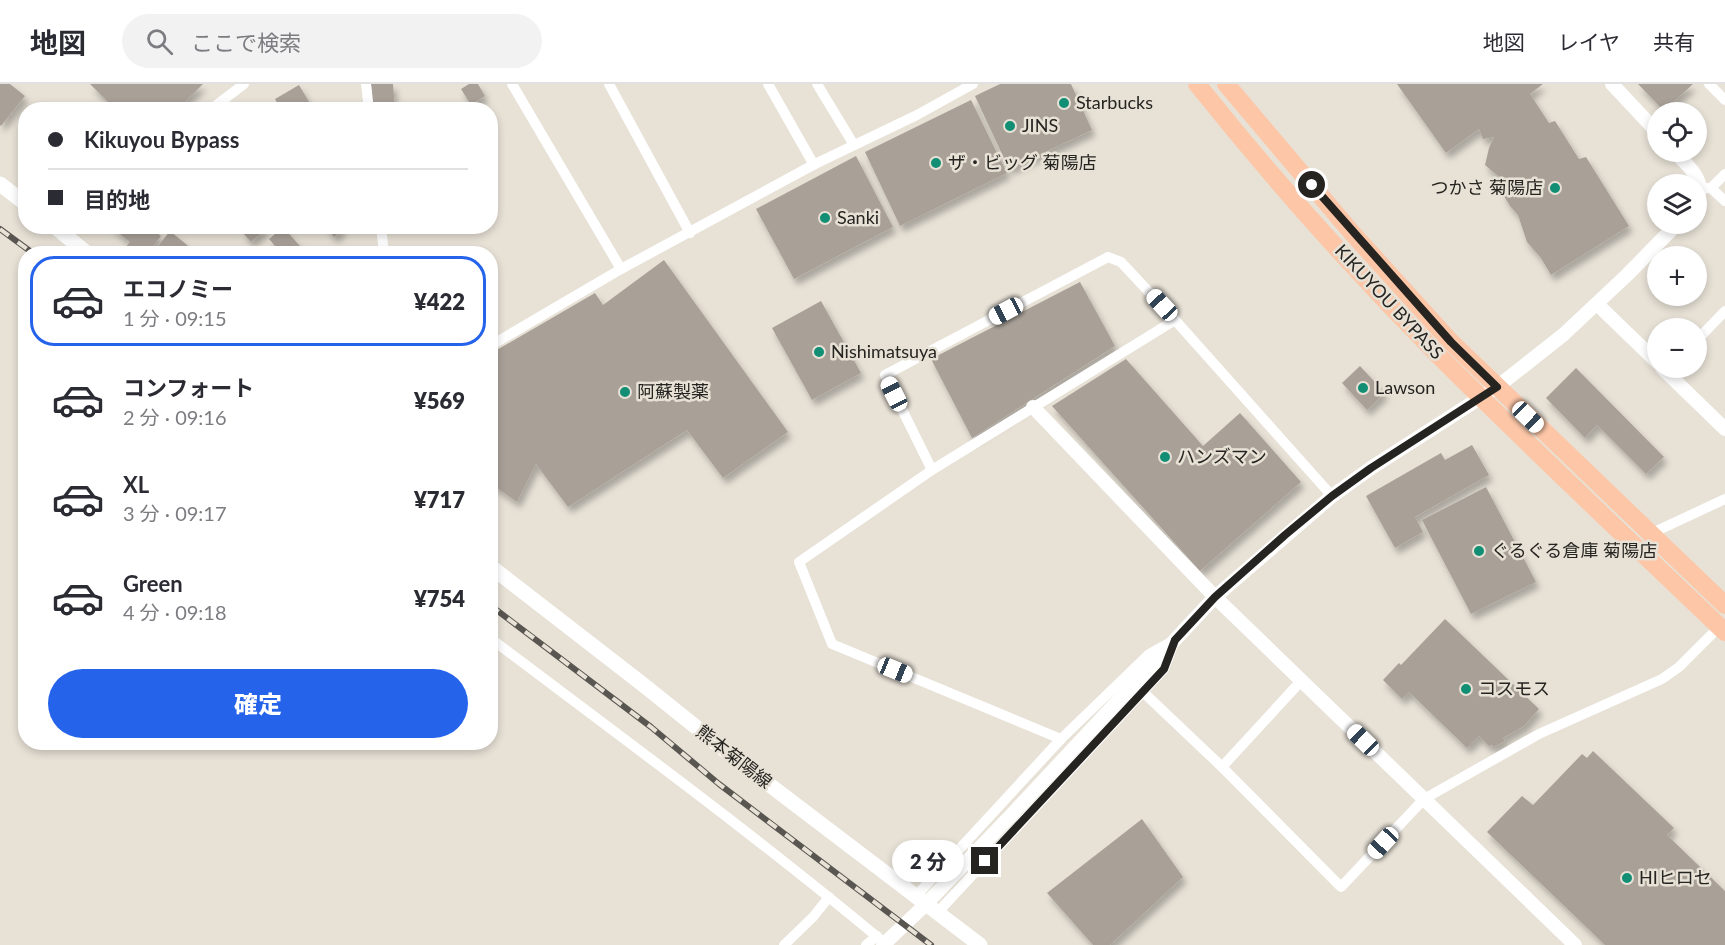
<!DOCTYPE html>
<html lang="ja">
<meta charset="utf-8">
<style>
body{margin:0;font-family:Lato,"Noto Sans JP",sans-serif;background:#f2f2f3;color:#2b2b33;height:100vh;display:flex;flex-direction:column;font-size:22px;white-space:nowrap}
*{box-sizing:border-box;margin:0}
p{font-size:20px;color:#7c7c81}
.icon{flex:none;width:33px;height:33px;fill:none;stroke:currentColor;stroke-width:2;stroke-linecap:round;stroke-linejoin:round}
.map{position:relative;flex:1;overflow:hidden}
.side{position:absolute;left:18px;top:162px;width:480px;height:504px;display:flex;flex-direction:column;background:#fff;border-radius:24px;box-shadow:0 3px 9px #0003}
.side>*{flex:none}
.guide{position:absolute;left:18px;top:18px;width:480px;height:132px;border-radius:24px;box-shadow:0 3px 9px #0003;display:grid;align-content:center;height:132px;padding:0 30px;background:#fff}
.buttons{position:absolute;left:1647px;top:18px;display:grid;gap:12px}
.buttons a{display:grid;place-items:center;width:60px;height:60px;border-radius:50%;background:#fff;box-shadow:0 3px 9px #0003;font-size:30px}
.end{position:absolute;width:27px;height:27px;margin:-14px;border:8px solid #262420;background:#fff;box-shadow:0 0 0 3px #fff}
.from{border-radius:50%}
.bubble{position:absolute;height:42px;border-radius:21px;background:#fff;box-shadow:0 3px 9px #0003;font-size:20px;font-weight:800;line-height:42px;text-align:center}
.car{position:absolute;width:18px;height:36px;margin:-18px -9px;border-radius:8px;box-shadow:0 0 4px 2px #0007;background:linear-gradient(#fff 24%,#345 0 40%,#fff 0 76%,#345 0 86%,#fff 0)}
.guide b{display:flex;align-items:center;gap:21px;height:57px;font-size:22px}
.guide b+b{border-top:2px solid #e1e1e2}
.guide i{width:15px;height:15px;background:#2b2b33}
ul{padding:10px 0 0;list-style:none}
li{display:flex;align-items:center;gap:18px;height:90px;margin:0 12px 9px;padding:0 18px;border:3px solid transparent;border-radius:24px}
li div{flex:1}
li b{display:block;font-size:22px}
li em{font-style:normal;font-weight:800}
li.current{border-color:#2563eb}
li>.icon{width:54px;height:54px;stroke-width:1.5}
.primary-button{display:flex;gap:12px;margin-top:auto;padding:12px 30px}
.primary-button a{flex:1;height:69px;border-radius:36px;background:#2563eb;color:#fff;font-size:24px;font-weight:800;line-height:69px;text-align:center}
header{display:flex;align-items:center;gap:36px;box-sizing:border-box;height:84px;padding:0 30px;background:#fff;border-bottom:2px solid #e1e1e2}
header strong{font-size:28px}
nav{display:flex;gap:33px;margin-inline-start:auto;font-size:21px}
.search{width:420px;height:54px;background:#f2f2f3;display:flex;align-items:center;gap:15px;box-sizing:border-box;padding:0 21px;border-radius:33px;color:#7c7c81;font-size:22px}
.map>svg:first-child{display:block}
.building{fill:#a9a198;filter:url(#shadow)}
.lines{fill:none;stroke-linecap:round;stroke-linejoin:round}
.minor{stroke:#fff;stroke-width:10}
.tertiary{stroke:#fff;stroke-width:14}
.secondary{stroke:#fff;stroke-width:15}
.trunk{stroke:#fcc6a7;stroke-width:18}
.rail-casing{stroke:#595651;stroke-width:6}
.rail{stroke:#e7e1d6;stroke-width:4;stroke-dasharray:11;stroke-linecap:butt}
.route{stroke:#262420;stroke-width:8}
.poi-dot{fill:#118e74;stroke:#e7e1d6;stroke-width:2}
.labels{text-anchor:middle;stroke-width:5;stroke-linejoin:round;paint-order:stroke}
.poi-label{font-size:18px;fill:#262420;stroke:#e7e1d6;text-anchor:start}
.street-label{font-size:18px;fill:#262420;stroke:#e7e1d6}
</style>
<header>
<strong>地図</strong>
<div class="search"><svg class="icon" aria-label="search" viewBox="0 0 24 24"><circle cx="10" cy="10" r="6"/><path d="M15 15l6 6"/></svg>ここで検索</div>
<nav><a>地図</a><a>レイヤ</a><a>共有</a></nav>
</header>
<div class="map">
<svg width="1725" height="861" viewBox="0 0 1725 861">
<defs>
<filter id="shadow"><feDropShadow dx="3.5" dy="6" stdDeviation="3" flood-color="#0004"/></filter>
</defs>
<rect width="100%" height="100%" fill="#e7e1d6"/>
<g class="building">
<polygon points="0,0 10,0 25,12 1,42 0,41"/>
<polygon points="90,0 203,0 177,26 116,26"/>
<polygon points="371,0 393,0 395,26 373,26"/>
<polygon points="469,0 478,0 485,12 471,21 461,5"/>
<polygon points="1000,0 1071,0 1092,46 1009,85 975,12"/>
<polygon points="1397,0 1543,0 1530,10 1549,39 1555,37 1579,75 1586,73 1629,142 1551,191 1541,174 1527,158 1518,131 1510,122 1504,112 1503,96 1485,81 1489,64 1494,53 1483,55 1479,45 1446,69"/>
<polygon points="1638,0 1693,0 1664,27"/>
<polygon points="299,1 311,21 303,26 281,26 275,15"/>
<polygon points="971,16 1007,89 900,142 865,68"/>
<polygon points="856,72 893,143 794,195 756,125"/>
<polygon points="110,142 148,142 161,152 147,170 129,170 124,165 130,158"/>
<polygon points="248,142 264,142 266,145 251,158 242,148"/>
<polygon points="325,142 340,142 343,145 334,153"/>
<polygon points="283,143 307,170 282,170 269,155"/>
<polygon points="170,147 198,170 167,170 158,162"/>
<polygon points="664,176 788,348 723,394 687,346 568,423 536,380 517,418 490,399 490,270 595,209 603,221"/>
<polygon points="1080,198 1115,262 972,354 931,275"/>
<polygon points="821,217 861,289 812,316 772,244"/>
<polygon points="1126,275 1203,362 1240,329 1301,398 1200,487 1052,322"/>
<polygon points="1360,282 1385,309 1367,326 1342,299"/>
<polygon points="1576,284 1664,373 1646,390 1597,341 1585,354 1546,314"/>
<polygon points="1472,361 1489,391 1415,433 1423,448 1395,464 1366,412 1441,369 1445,376"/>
<polygon points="1486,403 1536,498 1471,530 1422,436"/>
<polygon points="1445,535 1539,625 1524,642 1503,654 1505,657 1494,663 1492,661 1489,662 1479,652 1467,664 1409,608 1402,615 1383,596 1399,579 1401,581"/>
<polygon points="1593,667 1674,744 1667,751 1725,807 1725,861 1605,861 1487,748 1522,712 1533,721 1582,670 1587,674"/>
<polygon points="1142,735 1183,793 1110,861 1093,861 1047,809"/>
</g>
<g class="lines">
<g class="minor">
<polyline points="366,0 369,26"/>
<polyline points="512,0 621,185"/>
<polyline points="609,0 690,149"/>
<polyline points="768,0 814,81"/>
<polyline points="817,0 854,61"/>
<polyline points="1709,0 1725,16"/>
<polyline points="210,26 244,0"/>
<polyline points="1701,104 1711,104 1725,117"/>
<polyline points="1711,104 1725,90"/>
<polyline points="381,142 384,170"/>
<polyline points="1696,257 1725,227"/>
<polyline points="490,262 621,185 815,80 917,31 973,0"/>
<polyline points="932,386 885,291 1108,173 1121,178 1175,236 1332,412"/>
<polyline points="1650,450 1725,415"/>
<path d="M490 554C624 655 759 754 887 861"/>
<polyline points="1143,608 1222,683 1341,803 1424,715 1539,650 1662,595 1679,583 1719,543"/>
<polyline points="1061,655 832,560 799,478 932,386 1175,236"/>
<polyline points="1222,683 1301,597"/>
<polyline points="916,812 1061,655 1149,570 1167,560"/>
<polyline points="938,828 1164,585 1173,561"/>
<polyline points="784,861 813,833 829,813"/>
<polyline points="866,861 877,852"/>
</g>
<g class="tertiary">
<polyline points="1612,0 1658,49"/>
<path d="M1675 68C1688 82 1708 97 1696 118"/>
<polyline points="1597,220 1658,279"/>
<polyline points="1662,284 1725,345"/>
<polyline points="1033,323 1215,513 1575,861"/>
<polyline points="883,861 924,822 1015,727 1215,513 1332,412 1371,384 1497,303 1563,251 1627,191 1677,140"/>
</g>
<g class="secondary">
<polyline points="0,100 26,120"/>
<polyline points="54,142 88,170"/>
<polyline points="490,482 641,599 746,683 980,861"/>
</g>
<g class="trunk">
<path d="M1197 0C1272 94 1353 185 1438 271 1532 365 1629 456 1725 548"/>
<polyline points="1226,0 1353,150 1451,258 1725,521"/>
</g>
<defs>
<g id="rail">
<polyline points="0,145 34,170"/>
<polyline points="490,521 651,643 719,700 931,861"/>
</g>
</defs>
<use href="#rail" class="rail-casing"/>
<use href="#rail" class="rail"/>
</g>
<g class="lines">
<polyline class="route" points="985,777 1164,585 1175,556 1215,513 1285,451 1332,412 1371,384 1497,303 1451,258 1312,101"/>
</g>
<g class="poi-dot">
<circle cx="1064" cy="19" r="6"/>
<circle cx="1010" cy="42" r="6"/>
<circle cx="936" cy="79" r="6"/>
<circle cx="1555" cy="104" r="6"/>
<circle cx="825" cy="134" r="6"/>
<circle cx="819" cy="268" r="6"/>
<circle cx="1363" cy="304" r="6"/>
<circle cx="625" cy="308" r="6"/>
<circle cx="1165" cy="373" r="6"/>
<circle cx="1479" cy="467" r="6"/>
<circle cx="1466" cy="605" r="6"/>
<circle cx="1627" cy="794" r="6"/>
</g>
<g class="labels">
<g class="poi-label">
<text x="1076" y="25">Starbucks</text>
<text x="1022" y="48">JINS</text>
<text x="948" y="85">ザ・ビッグ 菊陽店</text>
<text x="1543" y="110" text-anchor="end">つかさ 菊陽店</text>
<text x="837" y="140">Sanki</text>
<text x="831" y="274">Nishimatsuya</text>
<text x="1375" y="310">Lawson</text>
<text x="637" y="314">阿蘇製薬</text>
<text x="1177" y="379">ハンズマン</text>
<text x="1491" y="473">ぐるぐる倉庫 菊陽店</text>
<text x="1478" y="611">コスモス</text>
<text x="1639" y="800">HIヒロセ</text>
</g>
<g class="street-label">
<text transform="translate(1389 218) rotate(47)" y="6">KIKUYOU BYPASS</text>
<text transform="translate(734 673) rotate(38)" y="6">熊本菊陽線</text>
</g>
</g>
</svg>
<div class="buttons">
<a><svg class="icon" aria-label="locate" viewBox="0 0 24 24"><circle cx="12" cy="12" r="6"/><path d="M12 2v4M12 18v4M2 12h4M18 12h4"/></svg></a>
<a><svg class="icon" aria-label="layers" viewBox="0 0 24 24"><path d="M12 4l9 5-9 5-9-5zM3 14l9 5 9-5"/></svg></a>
<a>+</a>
<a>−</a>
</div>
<i class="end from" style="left:1312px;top:101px"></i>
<i class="end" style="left:985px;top:777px"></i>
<div class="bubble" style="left:892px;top:756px;width:72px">2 分</div>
<i class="car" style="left:1162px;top:221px;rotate:317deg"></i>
<i class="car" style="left:1006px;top:227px;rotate:242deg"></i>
<i class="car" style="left:894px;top:310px;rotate:333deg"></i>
<i class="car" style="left:1528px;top:333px;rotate:134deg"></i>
<i class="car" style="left:895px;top:586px;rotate:112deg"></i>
<i class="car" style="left:1363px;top:656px;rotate:314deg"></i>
<i class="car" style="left:1383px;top:759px;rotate:223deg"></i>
<div class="guide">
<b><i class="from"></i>Kikuyou Bypass</b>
<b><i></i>目的地</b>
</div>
<section class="side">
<ul>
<li class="current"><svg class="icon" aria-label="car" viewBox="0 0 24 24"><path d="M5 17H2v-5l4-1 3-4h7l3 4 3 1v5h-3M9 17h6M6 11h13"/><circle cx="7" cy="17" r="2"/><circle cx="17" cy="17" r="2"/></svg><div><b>エコノミー</b><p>1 分 · 09:15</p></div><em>¥422</em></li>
<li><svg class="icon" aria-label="car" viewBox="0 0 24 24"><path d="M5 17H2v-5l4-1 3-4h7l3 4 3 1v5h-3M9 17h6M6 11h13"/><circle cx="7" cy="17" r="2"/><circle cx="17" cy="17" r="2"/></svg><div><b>コンフォート</b><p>2 分 · 09:16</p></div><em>¥569</em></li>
<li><svg class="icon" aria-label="car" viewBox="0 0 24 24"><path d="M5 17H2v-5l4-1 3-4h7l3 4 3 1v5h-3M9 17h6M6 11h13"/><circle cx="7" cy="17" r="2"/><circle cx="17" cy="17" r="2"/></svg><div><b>XL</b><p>3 分 · 09:17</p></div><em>¥717</em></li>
<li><svg class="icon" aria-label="car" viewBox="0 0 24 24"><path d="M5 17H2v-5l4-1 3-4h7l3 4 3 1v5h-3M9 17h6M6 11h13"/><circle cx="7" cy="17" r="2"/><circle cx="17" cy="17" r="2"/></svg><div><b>Green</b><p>4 分 · 09:18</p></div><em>¥754</em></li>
</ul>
<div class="primary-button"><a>確定</a></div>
</section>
</div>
